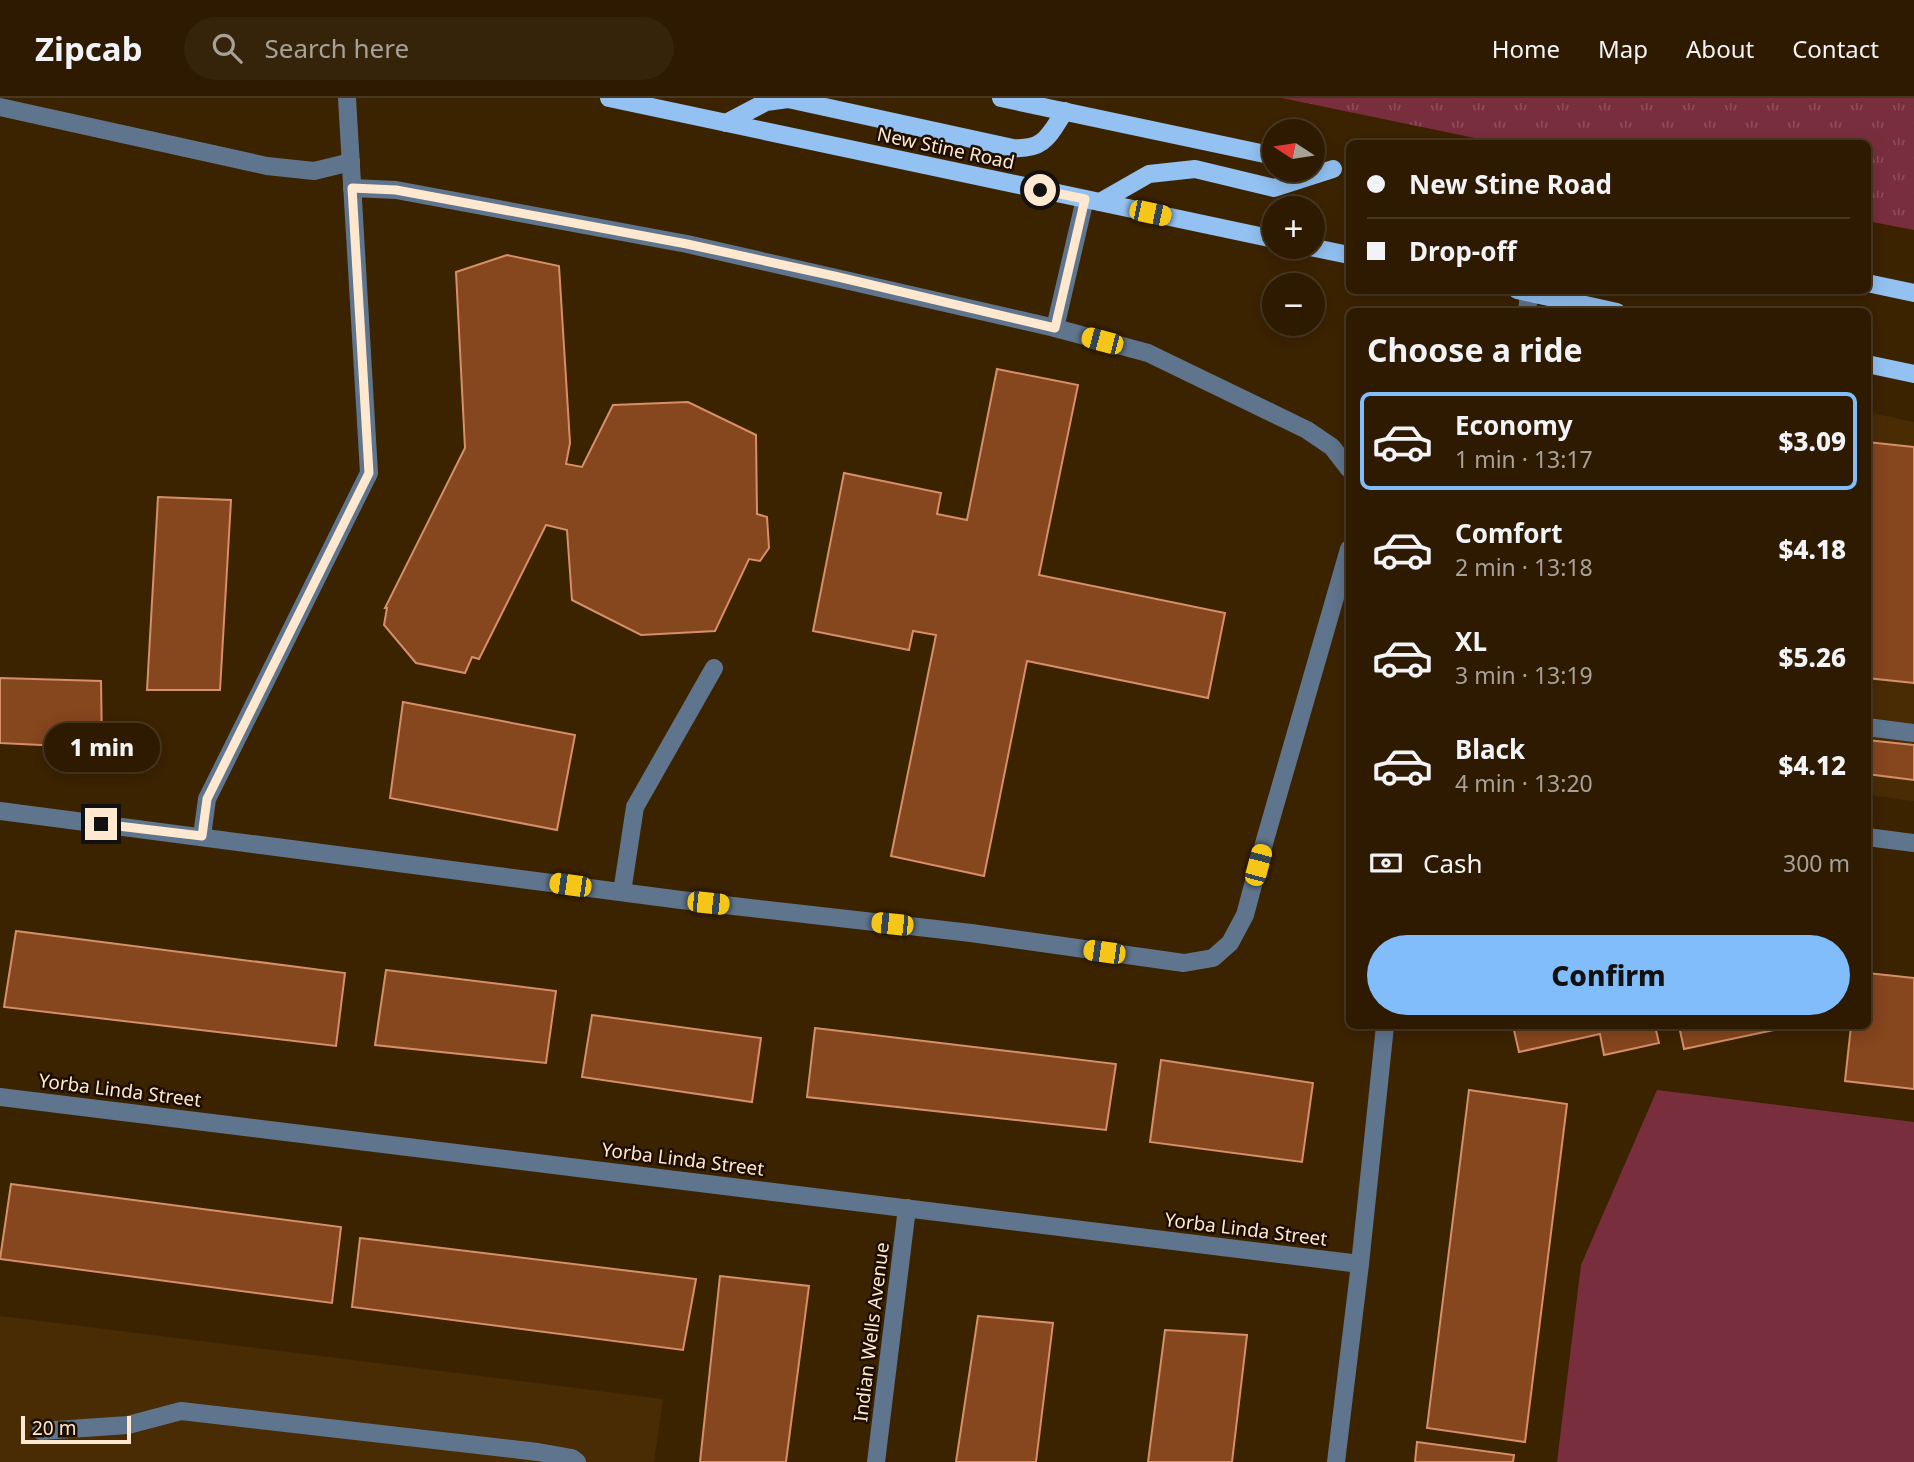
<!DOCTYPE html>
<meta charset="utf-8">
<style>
body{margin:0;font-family:"Noto Sans",sans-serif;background:#35230a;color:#f1f3f6;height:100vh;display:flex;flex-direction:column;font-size:26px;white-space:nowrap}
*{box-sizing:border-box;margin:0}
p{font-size:23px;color:#a7a199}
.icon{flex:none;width:38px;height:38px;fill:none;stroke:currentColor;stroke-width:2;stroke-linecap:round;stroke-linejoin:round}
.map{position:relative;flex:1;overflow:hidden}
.drawer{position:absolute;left:1346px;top:210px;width:525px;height:721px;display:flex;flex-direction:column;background:#2d1a00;border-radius:10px;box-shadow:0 4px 18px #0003,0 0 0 2px #483822}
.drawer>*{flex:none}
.top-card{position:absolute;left:1346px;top:42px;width:525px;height:154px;border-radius:10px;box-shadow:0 4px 18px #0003,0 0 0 2px #483822;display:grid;align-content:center;height:154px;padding:0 21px;background:#2d1a00}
.needle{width:46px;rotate:282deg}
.fabs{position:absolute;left:1262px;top:21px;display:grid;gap:14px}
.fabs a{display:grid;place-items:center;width:63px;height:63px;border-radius:50%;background:#2d1a00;box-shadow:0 4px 18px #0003,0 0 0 2px #483822;font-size:35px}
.scale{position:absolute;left:21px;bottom:18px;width:110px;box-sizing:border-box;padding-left:7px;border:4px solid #ffe8d0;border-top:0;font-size:19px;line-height:24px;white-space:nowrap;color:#ffe8d0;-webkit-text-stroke:5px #1d0e00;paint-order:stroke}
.end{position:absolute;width:32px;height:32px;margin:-16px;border:9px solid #ffe8d0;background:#111;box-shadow:0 0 0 4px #111}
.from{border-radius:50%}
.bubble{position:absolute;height:49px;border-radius:24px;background:#2d1a00;box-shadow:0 4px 18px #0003,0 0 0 2px #483822;font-size:23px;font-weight:800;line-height:49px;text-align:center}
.car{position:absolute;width:21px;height:42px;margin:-21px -10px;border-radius:9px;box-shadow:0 0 5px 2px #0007;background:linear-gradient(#f5c518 24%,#345 0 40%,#f5c518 0 76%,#345 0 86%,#f5c518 0)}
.top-card b{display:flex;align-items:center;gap:24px;height:66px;font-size:26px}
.top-card b+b{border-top:2px solid #483822}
.top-card i{width:18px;height:18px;background:#f1f3f6}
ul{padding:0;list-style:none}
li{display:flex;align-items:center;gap:21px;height:98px;margin:0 14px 10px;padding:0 7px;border:4px solid transparent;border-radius:10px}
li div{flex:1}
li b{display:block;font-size:26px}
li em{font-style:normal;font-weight:800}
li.current{border-color:#80bdfa}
li>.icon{width:63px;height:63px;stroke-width:1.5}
h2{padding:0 21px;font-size:32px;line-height:84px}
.pay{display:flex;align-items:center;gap:18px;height:77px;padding:0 21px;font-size:26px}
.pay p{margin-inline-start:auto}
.button{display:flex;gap:14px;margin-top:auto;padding:14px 21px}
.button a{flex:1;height:80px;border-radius:42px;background:#80bdfa;color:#111;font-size:28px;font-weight:800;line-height:80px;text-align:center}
header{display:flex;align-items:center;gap:42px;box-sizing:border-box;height:98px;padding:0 35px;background:#2d1a00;border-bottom:2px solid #483822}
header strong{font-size:33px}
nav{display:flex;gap:38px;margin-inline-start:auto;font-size:24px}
.search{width:490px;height:63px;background:#35230a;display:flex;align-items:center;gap:18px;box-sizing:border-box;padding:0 24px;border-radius:38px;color:#a7a199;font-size:26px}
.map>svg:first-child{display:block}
.built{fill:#492c03}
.grass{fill:#792e3e}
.park{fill:url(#park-tufts)}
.building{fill:#86461e;stroke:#d68f67;stroke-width:2}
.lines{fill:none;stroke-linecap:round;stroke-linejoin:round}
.minor{stroke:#5f758d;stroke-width:18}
.major{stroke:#92c1f2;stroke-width:18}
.route{stroke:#ffe8d0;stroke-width:9}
.labels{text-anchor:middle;stroke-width:5;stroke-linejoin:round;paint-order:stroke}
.street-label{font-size:19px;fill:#ffe8d0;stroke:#1d0e00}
</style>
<header>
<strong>Zipcab</strong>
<div class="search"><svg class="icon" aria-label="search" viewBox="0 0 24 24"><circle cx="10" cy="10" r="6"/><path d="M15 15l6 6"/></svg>Search here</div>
<nav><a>Home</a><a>Map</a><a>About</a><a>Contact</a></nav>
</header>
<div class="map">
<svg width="1914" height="1364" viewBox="0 0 1914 1364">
<defs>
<pattern id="park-tufts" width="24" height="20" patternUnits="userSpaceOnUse" patternTransform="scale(1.75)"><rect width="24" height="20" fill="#792e3e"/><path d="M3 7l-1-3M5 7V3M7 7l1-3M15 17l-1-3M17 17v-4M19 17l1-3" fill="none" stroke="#8d4c59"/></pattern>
</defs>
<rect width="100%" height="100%" fill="#3c2300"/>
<g class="built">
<polygon points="1867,314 1914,324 1914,703 1867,697"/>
<polygon points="0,1218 663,1301 654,1364 0,1364"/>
</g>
<polygon class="grass" points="1657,992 1914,1024 1914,1364 1557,1364 1581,1167"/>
<polygon class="park" points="1282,0 1914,0 1914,132 1867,123 1867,46 1499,45"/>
<g class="building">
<polygon points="507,157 559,168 570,345 566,366 582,369 613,307 688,304 756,337 757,416 767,419 769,450 760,463 749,461 715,533 641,537 572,502 567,432 546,427 479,561 472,559 465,575 416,565 384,527 387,510 385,510 465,350 456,174"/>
<polygon points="997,271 1078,287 1039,477 1225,515 1208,600 1027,563 984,778 891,758 936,537 913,533 909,552 813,533 844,375 941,395 937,416 967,422"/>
<polygon points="1867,344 1914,349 1914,585 1867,580"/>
<polygon points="158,399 231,402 220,592 147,592"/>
<polygon points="0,580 101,583 102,650 0,645"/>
<polygon points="403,604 575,637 557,732 390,700"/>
<polygon points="1867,642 1914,647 1914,682 1867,676"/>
<polygon points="16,833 345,875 336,948 4,909"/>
<polygon points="386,872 556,893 546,965 375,947"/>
<polygon points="1867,875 1914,880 1914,991 1845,983 1851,928 1867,928"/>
<polygon points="592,917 761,940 752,1004 582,979"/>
<polygon points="1513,928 1655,928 1659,945 1604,957 1600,936 1519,954"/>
<polygon points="1679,928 1793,928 1684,951"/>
<polygon points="815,930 1116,966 1106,1032 807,999"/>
<polygon points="1161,962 1313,985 1302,1064 1150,1044"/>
<polygon points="1469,992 1567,1006 1525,1344 1427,1330"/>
<polygon points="11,1086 341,1129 332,1205 0,1161"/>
<polygon points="360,1140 696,1181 683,1252 352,1209"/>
<polygon points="720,1178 809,1188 786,1364 700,1364"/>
<polygon points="978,1218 1053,1225 1036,1364 956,1364"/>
<polygon points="1165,1232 1247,1237 1232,1364 1148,1364"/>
<polygon points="1417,1344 1514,1357 1513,1364 1415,1364"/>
</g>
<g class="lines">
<g class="minor">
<polyline points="0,9 267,68 314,73 351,64"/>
<polyline points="352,90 396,92 687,146 1055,230 1148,255 1307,332 1332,349 1349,371"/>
<polyline points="1527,214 1529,195"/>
<polyline points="1055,230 1085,101"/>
<polyline points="1867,629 1914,635"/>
<polyline points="0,713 681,802 971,835 1184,865 1213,860 1230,845 1245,817 1265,742 1349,451"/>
<polyline points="202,738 207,701 369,375 347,0"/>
<polyline points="1867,739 1914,745"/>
<polyline points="622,794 635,709 714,570"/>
<polyline points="0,999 1360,1166"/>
<polyline points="41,1333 128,1327 181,1313 538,1354 572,1360 577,1364"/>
<polyline points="876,1364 907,1110"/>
<polyline points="1336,1364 1360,1166 1385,928"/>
</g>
<g class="major">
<polyline points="609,0 1274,141"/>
<polyline points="1001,0 1274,58"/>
<path d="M726 25 766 4 788 1 1013 50C1045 52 1049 37 1065 13"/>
<polyline points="1100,104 1149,76 1195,71 1274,90 1333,71"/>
<polyline points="1310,149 1349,157"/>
<polyline points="1867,185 1914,195"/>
<polyline points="1517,192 1617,214"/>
<polyline points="1867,266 1914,276"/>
</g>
</g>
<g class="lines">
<polyline class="route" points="101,726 202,738 207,701 369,375 352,90 396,92 687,146 834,178 1055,230 1085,101 1040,92"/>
</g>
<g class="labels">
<g class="street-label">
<text transform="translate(946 50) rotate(12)" y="7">New Stine Road</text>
<text transform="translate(120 992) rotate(7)" y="7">Yorba Linda Street</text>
<text transform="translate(683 1061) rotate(7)" y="7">Yorba Linda Street</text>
<text transform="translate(1246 1131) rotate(7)" y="7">Yorba Linda Street</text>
<text transform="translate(871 1234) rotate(-83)" y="7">Indian Wells Avenue</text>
</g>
</g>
</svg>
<div class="fabs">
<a><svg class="needle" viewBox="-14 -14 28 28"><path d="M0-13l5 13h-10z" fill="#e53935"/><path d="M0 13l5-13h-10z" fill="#a7a199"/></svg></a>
<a>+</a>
<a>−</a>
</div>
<div class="scale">20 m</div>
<i class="end from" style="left:1040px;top:92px"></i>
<i class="end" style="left:101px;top:726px"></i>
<div class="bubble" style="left:44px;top:625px;width:116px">1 min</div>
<i class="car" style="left:1150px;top:115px;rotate:102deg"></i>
<i class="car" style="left:1102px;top:243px;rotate:285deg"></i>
<i class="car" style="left:1258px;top:767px;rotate:15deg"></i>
<i class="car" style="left:570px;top:787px;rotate:278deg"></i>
<i class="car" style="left:708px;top:805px;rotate:96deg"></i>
<i class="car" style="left:892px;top:826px;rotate:276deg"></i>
<i class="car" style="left:1104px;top:854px;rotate:278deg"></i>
<div class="top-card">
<b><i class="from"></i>New Stine Road</b>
<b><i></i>Drop-off</b>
</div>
<section class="drawer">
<h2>Choose a ride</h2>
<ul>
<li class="current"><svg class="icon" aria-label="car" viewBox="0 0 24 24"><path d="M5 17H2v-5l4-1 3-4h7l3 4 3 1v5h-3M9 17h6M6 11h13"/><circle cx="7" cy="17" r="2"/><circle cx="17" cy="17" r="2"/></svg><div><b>Economy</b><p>1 min · 13:17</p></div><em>$3.09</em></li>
<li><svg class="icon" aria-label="car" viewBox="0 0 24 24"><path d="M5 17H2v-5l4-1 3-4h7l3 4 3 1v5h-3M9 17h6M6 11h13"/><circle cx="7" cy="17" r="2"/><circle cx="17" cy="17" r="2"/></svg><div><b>Comfort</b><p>2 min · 13:18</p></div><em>$4.18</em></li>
<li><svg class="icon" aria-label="car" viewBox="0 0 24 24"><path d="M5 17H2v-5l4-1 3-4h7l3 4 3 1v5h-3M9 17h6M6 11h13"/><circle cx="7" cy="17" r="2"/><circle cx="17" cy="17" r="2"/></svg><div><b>XL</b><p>3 min · 13:19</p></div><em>$5.26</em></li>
<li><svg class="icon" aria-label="car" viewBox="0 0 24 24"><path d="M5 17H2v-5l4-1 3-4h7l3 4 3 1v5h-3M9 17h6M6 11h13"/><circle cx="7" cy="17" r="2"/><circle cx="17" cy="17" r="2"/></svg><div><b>Black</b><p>4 min · 13:20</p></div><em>$4.12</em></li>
</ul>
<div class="pay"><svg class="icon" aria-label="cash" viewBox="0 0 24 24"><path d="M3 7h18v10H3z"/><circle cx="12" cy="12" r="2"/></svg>Cash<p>300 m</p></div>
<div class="button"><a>Confirm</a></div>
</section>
</div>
